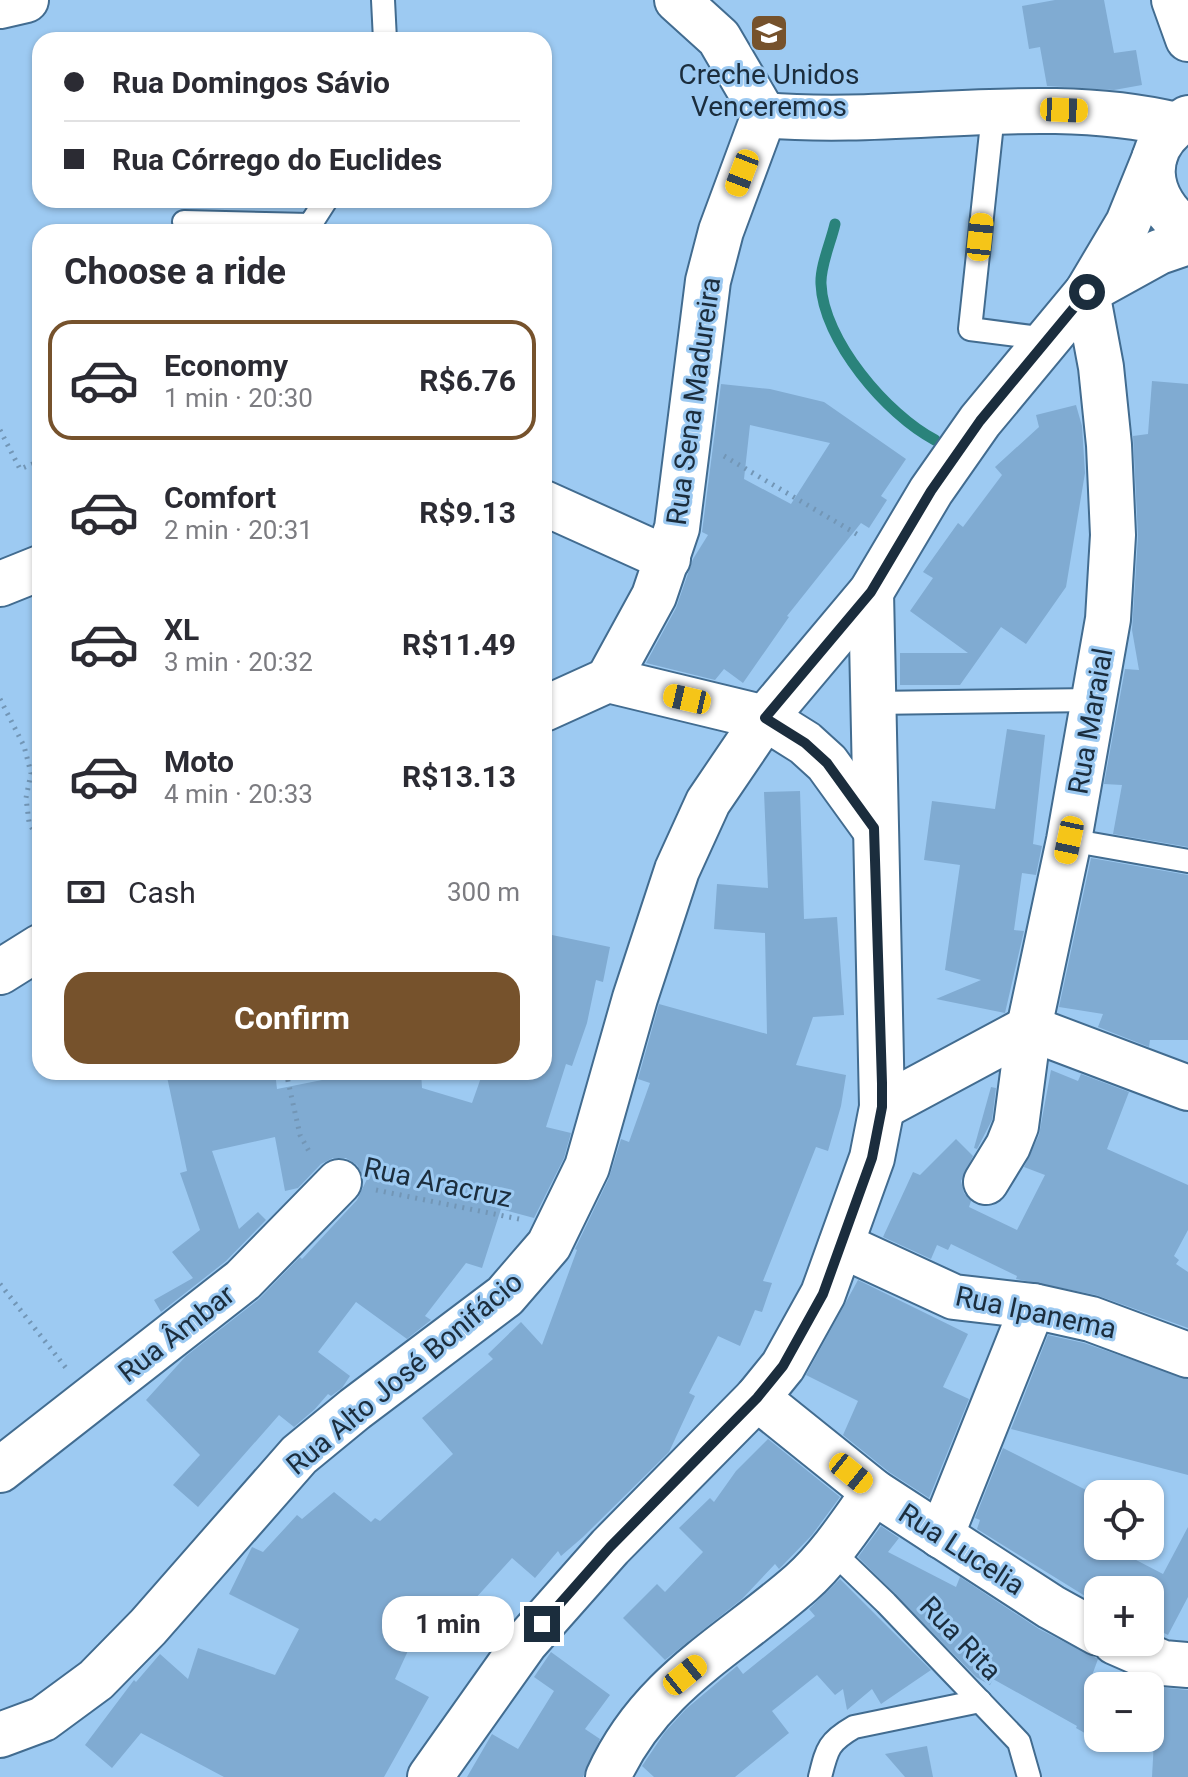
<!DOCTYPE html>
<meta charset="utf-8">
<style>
body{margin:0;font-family:Roboto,sans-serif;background:#f2f2f3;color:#2b2b33;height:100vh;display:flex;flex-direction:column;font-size:30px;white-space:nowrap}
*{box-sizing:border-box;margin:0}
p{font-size:26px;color:#7c7c81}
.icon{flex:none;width:44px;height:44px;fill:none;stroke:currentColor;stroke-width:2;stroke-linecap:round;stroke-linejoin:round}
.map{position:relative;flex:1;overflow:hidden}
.details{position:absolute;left:32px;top:224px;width:520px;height:856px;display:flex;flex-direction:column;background:#fff;border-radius:24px;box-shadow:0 2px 6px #0004}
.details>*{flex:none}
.top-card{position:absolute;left:32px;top:32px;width:520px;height:176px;border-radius:24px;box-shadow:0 2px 6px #0004;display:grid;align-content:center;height:176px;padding:0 32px;background:#fff}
.controls{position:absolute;left:1084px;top:1480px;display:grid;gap:16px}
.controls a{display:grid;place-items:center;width:80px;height:80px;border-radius:16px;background:#fff;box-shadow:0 2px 6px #0004;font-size:40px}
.end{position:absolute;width:36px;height:36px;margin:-18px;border:10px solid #1b2d3d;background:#fff;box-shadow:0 0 0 4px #fff}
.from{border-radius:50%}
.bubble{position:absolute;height:56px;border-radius:24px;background:#fff;box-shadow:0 2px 6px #0004;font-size:26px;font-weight:700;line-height:56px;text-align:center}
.car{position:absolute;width:24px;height:48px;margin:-24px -12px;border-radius:10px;box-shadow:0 0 6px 2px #0007;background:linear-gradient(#f5c518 24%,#345 0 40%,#f5c518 0 76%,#345 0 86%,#f5c518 0)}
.top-card b{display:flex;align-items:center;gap:28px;height:76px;font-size:30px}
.top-card b+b{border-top:2px solid #e1e1e2}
.top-card i{width:20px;height:20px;background:#2b2b33}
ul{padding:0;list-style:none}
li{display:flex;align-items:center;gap:24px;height:120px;margin:0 16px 12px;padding:0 16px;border:4px solid transparent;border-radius:24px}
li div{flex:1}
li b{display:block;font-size:30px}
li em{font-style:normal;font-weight:700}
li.selected{border-color:#76522c}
li>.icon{width:72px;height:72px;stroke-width:1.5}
h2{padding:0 32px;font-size:36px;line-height:96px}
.pay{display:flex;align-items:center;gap:20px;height:88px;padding:0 32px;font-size:30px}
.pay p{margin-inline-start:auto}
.button{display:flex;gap:16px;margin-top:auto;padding:16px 32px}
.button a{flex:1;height:92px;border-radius:24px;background:#76522c;color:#fff;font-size:32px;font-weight:700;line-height:92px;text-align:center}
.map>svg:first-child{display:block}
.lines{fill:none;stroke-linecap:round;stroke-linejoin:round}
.stream{stroke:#2a837b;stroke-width:11}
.building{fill:#80abd2;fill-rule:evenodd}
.service-casing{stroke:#426c90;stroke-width:26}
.minor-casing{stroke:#426c90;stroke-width:48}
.tertiary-casing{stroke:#426c90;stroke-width:48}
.secondary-casing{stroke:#426c90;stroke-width:48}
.path{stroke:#7296b6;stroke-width:5;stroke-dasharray:2 6;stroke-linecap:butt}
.service{stroke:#fff;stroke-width:22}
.minor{stroke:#fff;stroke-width:44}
.tertiary{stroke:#fff;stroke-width:44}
.secondary{stroke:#fff;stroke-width:44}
.route{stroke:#1b2d3d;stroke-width:10}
.labels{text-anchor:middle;stroke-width:6;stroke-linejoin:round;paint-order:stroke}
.poi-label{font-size:28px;fill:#1b2d3d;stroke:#9dcaf2}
.street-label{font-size:28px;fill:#1b2d3d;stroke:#9dcaf2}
</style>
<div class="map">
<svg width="1188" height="1777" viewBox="0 0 1188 1777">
<rect width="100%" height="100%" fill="#9dcaf2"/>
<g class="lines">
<path class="stream" d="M835 224C831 242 820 266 821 284 823 340 887 415 935 440"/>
</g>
<g class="building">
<polygon points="1055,0 1104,0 1114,53 1136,50 1142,85 1114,90 1047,86 1040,47 1029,49 1022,6"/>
<polygon points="1152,381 1188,384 1188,847 1113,834 1122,785 1104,784 1125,669 1139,670 1132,630 1138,536 1133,436 1148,434"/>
<path d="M721 384 770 389 824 402 906 459 881 496 887 500 869 528 861 523 787 616 789 617 743 683 724 669 715 680 646 663 676 608 693 559 708 535 702 532ZM750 425 830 443 791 504 744 479Z"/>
<polygon points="1076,405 1082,426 1085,473 1066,587 1026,644 1001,627 960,685 900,685 900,653 968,653 910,611 933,578 923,572 958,523 963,527 1002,475 995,467 1039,427 1036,415"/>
<polygon points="1007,729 1045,735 1033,844 1042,846 1036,875 1022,873 1014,930 1024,931 1005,1013 936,999 981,980 945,970 960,865 924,860 932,801 995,809"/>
<polygon points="800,791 804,919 837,917 844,1015 813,1017 796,1065 846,1075 841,1106 828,1151 816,1147 763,1281 772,1283 762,1312 755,1310 740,1346 718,1336 689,1393 695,1396 669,1452 583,1537 561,1556 558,1551 535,1578 512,1558 464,1611 469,1615 450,1639 423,1618 395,1679 429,1697 384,1777 224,1777 141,1733 112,1768 85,1745 134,1680 136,1682 160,1654 188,1679 198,1648 275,1675 299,1629 229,1594 252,1547 263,1552 297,1515 302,1519 334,1492 371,1522 375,1518 380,1521 453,1454 422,1418 493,1359 488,1354 521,1322 542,1345 577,1250 575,1249 609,1178 621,1139 629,1142 650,1083 638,1079 659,1004 767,1034 765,933 714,929 717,884 768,888 764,792"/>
<polygon points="1091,858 1188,875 1188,1040 1150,1040 1149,1047 1098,1027 1103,1014 1059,1007"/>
<polygon points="552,935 610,947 603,982 596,980 587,1023 572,1066 566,1064 546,1127 571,1133 564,1158 534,1218 501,1209 482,1268 466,1263 425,1316 431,1320 407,1339 356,1302 318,1352 350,1376 342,1388 331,1396 328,1394 315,1409 294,1427 279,1415 198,1507 173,1485 200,1455 146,1400 186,1356 258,1300 300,1257 302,1259 357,1200 368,1177 363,1177 357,1165 346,1158 333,1158 321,1164 298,1188 285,1191 275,1137 212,1151 239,1229 258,1212 266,1220 226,1261 161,1312 154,1300 193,1278 172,1252 200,1230 180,1173 187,1171 166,1072 275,1072 277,1089 362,1072 421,1072 422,1088 472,1103 483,1072 544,1072 544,980"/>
<polygon points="1051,1070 1078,1081 1081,1074 1129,1092 1107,1149 1188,1185 1188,1230 1174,1256 1179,1260 1176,1264 1188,1272 1188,1328 1096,1295 1016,1279 1017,1276 951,1244 948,1250 937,1245 931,1259 883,1237 913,1172 920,1175 956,1139 973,1156 961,1181 964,1193 971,1201 969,1207 1017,1230 1045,1175 1024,1167 1039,1135"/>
<polygon points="991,1087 996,1088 992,1120 977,1149 974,1148"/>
<polygon points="858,1280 968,1334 943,1387 969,1399 929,1498 889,1472 843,1435 858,1401 806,1375"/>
<polygon points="1048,1335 1084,1343 1188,1379 1188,1475 1011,1429"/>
<polygon points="768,1439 840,1497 812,1535 784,1564 779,1569 775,1564 742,1599 665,1660 623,1618 657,1584 665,1592 703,1552 679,1528 710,1498 714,1502 736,1471"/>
<polygon points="1003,1448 1098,1496 1098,1546 1114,1546 1113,1548 1163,1574 1188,1527 1188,1597 1168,1635 1150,1626 1150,1590 1098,1590 1098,1604 977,1529 980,1520 975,1518"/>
<polygon points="881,1526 899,1538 888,1552 956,1587 960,1577 1039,1629 1098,1659 1090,1681 1099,1686 1098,1738 1114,1738 1109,1747 1076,1728 1077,1726 993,1679 990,1685 976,1677 858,1557"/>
<polygon points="840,1579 931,1670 881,1704 872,1689 847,1710 843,1689 835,1695 817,1675 772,1711 789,1733 735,1777 654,1777 642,1766 665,1732 686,1709 737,1666 743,1674 815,1616 809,1609"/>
<polygon points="551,1652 610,1695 585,1729 600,1739 583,1777 467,1777 492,1734 518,1749 554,1691 534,1677"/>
<polygon points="1157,1687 1188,1690 1188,1777 1152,1777"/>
<polygon points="927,1746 933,1777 905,1777 885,1754"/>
</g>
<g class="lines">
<defs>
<g id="service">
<polyline points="383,0 385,40"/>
<polyline points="993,114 970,329 1047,339"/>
<polyline points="184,222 310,225 326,200"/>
<polyline points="872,703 1094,700"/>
<polyline points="1069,840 1188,861"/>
<polyline points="832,1551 886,1603 1019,1742 1029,1777"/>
<path d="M820 1777C827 1749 828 1742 854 1727L980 1701"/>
</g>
<g id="minor">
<polyline points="677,0 719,38 764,115"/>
<polyline points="0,6 26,0"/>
<path d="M764 115C900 127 1042 93 1176 125"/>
<polyline points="544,503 668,559"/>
<polyline points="0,584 40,568"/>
<polyline points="608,680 654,596 677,528 708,281 721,231 764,115"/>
<polyline points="544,709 608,680 765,718"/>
<polyline points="0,972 40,947"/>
<polyline points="1029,1028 1188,1088"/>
<polyline points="882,1107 1029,1028"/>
<polyline points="986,1182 1008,1146 1016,1126 1029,1028 1069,840 1108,619 1113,535 1109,445 1101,367 1087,292"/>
<polyline points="841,1245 954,1297 1033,1306 1091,1319 1188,1355"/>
<polyline points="757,1398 874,1492 1051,1607 1098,1633"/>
<polyline points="0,1470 243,1280 339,1182"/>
<polyline points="941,1536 1033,1306"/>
<polyline points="1115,1642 1163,1663 1188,1665"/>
<path d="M608 1777C650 1684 728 1647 801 1583 830 1557 852 1523 874 1492"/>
</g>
<polyline id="tertiary" points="0,1735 43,1719 96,1680 148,1627 299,1455 355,1409 505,1296 549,1245 587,1167 635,998 677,870 708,802 765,718"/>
<g id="secondary">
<polyline points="1174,0 1188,39"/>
<path d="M1188 118C1138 146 1144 200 1188 230"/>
<polyline points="1092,289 1159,252 1188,242"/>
<polyline points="874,828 827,763 805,743 765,718 871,592 931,491 980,421 1087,292 1128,223 1154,159"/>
<polyline points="430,1777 525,1643 610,1547 757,1398 783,1366 823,1294 872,1158 882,1107 871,592"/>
</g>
</defs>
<use href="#service" class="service-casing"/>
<use href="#minor" class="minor-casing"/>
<use href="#tertiary" class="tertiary-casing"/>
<use href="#secondary" class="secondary-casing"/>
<g class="path">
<polyline points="0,430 20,469 40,461"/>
<polyline points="724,456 860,536"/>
<polyline points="0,699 24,746 31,773 26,798 29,822 40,844"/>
<polyline points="286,1072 300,1135 311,1155"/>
<polyline points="376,1190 519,1219"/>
<polyline points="0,1284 66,1368"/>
</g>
<use href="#service" class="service"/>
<use href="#minor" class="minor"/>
<use href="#tertiary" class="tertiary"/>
<use href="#secondary" class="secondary"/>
</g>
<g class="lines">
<polyline class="route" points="542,1624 610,1547 757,1398 783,1366 823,1294 872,1158 882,1107 882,1083 874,828 827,763 805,743 765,718 871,592 931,491 980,421 1087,292"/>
</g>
<defs>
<symbol id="school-square" viewBox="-11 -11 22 22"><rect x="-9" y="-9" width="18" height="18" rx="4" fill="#76522c" stroke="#9dcaf2"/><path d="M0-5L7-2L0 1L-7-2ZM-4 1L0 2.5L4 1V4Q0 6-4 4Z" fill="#fff"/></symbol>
</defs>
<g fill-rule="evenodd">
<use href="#school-square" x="747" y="11" width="44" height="44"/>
</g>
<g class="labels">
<g class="poi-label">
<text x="769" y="84">Creche Unidos<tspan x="769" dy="32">Venceremos</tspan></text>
</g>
<g class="street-label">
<text transform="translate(693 401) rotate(-82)" y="10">Rua Sena Madureira</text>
<text transform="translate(1090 721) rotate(-80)" y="10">Rua Maraial</text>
<text transform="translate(438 1182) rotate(12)" y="10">Rua Aracruz</text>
<text transform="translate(1036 1312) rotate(12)" y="10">Rua Ipanema</text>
<text transform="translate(176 1333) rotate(-38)" y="10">Rua Âmbar</text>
<text transform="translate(404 1373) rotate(-40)" y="10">Rua Alto José Bonifácio</text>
<text transform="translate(962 1549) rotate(33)" y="10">Rua Lucelia</text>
<text transform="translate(961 1638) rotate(46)" y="10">Rua Rita</text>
</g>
</g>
</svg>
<div class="controls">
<a><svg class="icon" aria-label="locate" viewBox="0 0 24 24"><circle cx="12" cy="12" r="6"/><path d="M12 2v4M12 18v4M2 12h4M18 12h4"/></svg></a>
<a>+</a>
<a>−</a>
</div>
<i class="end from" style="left:1087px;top:292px"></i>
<i class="end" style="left:542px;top:1624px"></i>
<div class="bubble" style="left:382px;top:1596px;width:132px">1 min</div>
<i class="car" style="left:1064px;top:110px;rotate:92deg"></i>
<i class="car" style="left:742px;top:173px;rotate:201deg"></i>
<i class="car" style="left:980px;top:237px;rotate:6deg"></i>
<i class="car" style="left:687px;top:699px;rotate:283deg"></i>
<i class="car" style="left:1069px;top:840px;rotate:192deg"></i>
<i class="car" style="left:851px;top:1473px;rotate:129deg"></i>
<i class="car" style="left:685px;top:1675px;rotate:51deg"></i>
<div class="top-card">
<b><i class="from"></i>Rua Domingos Sávio</b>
<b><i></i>Rua Córrego do Euclides</b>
</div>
<section class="details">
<h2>Choose a ride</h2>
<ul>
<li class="selected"><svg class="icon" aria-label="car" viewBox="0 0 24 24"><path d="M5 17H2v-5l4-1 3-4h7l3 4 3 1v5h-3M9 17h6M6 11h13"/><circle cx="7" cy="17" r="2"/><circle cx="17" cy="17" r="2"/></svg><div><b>Economy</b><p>1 min · 20:30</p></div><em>R$6.76</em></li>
<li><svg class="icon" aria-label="car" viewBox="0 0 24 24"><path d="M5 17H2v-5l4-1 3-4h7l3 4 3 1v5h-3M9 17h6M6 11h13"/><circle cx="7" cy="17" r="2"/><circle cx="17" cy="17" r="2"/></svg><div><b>Comfort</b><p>2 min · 20:31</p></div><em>R$9.13</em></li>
<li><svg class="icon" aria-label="car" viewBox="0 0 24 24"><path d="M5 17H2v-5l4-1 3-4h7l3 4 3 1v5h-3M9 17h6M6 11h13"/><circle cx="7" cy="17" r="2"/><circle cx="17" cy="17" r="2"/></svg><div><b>XL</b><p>3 min · 20:32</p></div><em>R$11.49</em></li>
<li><svg class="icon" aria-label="car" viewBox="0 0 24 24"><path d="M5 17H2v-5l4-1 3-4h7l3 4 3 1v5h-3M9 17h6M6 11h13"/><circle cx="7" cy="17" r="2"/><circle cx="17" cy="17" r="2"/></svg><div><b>Moto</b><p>4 min · 20:33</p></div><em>R$13.13</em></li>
</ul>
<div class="pay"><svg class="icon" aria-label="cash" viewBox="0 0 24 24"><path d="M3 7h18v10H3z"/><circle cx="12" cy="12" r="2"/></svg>Cash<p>300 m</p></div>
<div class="button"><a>Confirm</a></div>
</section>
</div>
